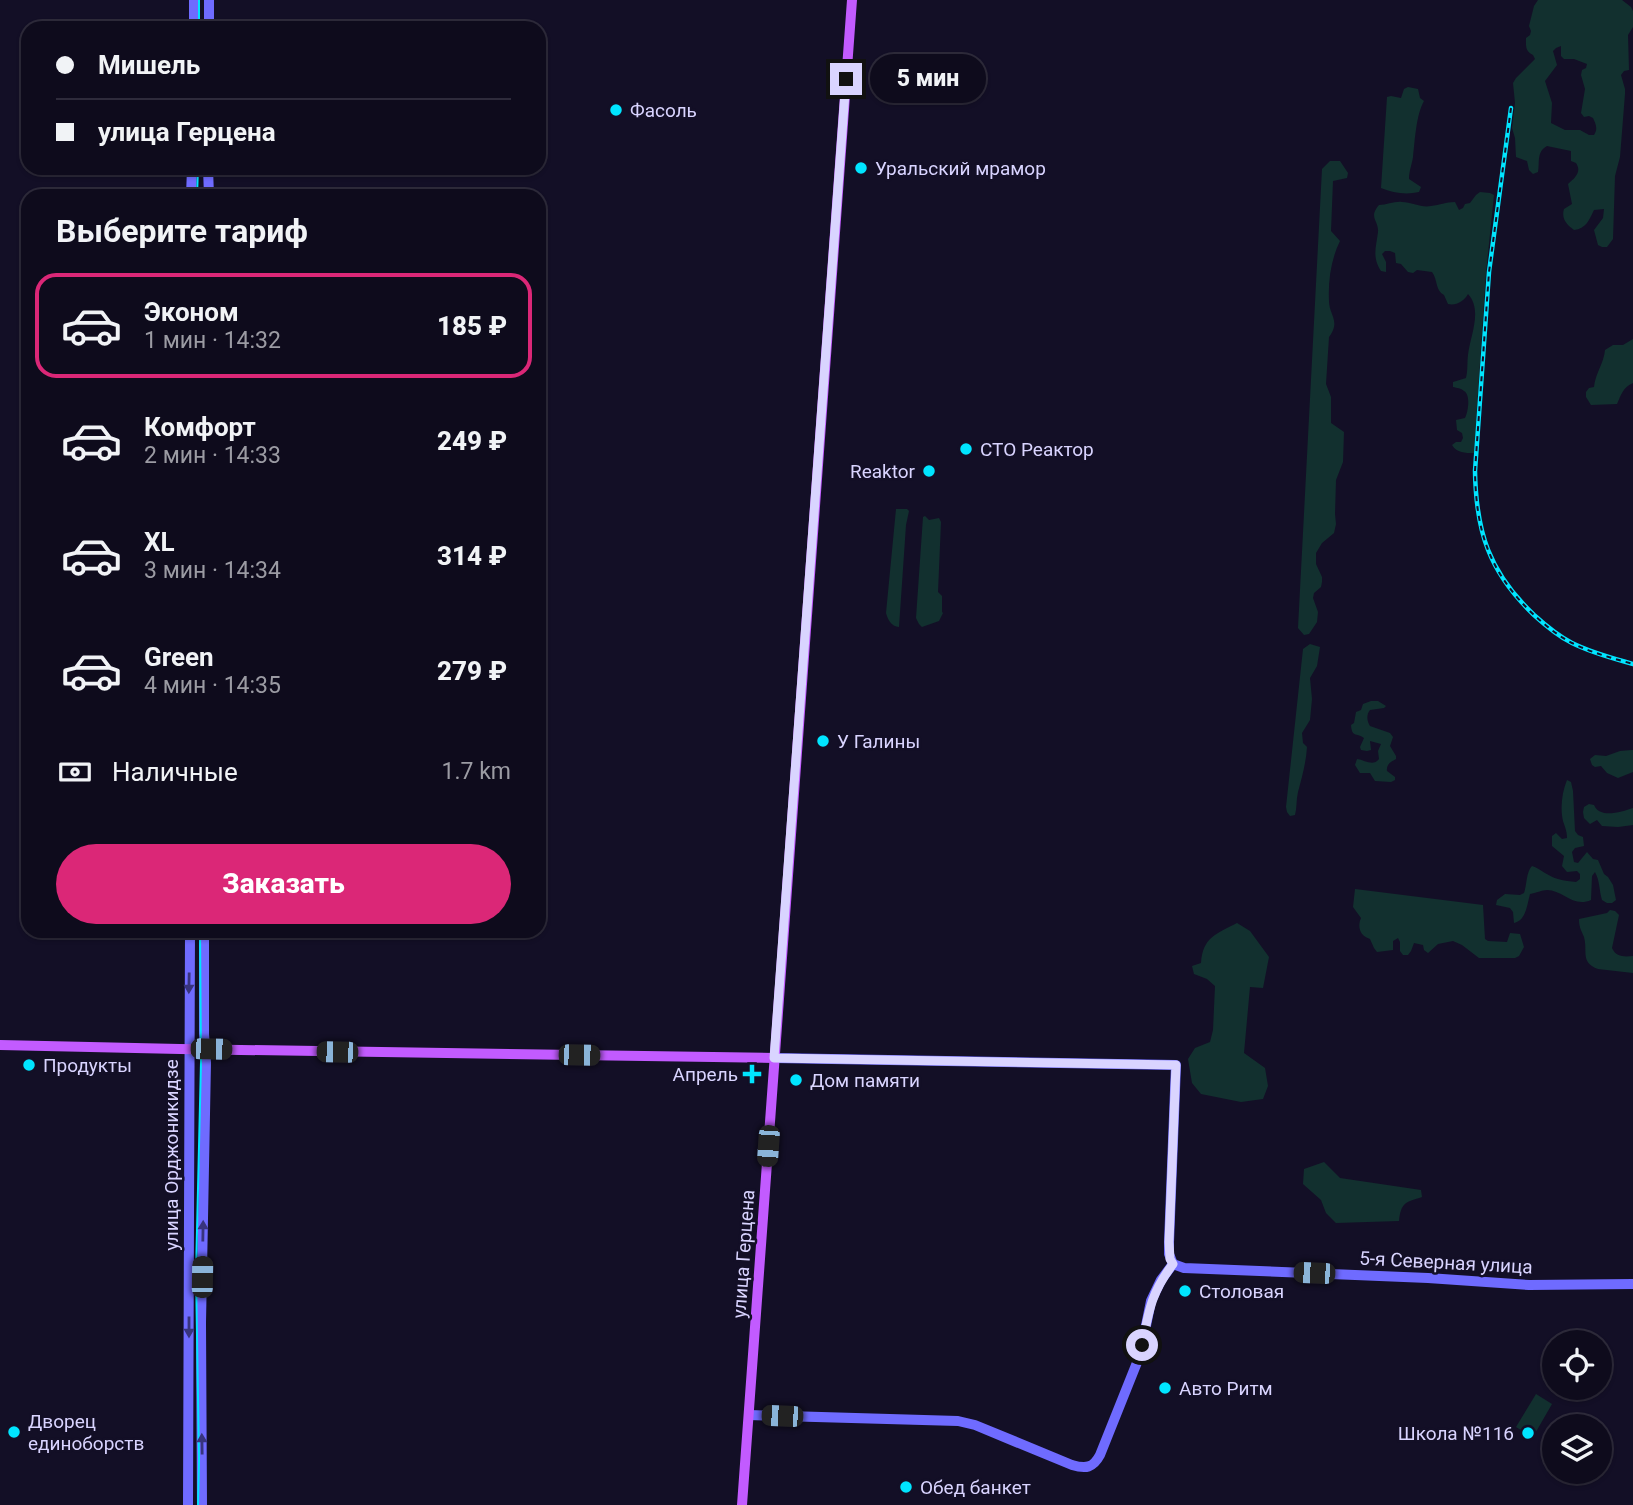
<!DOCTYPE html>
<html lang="ru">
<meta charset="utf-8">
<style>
body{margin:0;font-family:Roboto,sans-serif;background:#1c1929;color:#f1f3f6;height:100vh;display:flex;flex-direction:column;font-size:26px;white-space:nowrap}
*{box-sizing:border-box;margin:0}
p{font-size:23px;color:#9b9ba3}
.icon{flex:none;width:38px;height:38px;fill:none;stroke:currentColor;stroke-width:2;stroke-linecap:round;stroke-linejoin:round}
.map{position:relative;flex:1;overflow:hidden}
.details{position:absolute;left:21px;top:189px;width:525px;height:749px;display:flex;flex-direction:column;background:#0e0b1c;border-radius:21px;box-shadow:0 2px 5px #0004,0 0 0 2px #2e2b3b}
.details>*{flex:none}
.banner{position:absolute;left:21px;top:21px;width:525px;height:154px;border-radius:21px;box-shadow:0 2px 5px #0004,0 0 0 2px #2e2b3b;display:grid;align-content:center;height:154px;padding:0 35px;background:#0e0b1c}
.tools{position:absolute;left:1542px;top:1330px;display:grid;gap:14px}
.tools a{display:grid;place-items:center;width:70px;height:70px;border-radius:50%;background:#0e0b1c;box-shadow:0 2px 5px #0004,0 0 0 2px #2e2b3b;font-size:35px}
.end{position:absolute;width:32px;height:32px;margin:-16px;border:9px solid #d9d4ff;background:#111;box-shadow:0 0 0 4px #111}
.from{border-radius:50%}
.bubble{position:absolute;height:49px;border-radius:24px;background:#0e0b1c;box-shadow:0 2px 5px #0004,0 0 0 2px #2e2b3b;font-size:23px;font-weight:800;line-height:49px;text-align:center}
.car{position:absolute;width:21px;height:42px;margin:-21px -10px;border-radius:9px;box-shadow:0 0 5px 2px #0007;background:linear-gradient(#222 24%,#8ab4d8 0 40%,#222 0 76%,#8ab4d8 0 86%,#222 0)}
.banner b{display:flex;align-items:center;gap:24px;height:66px;font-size:26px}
.banner b+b{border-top:2px solid #2e2b3b}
.banner i{width:18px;height:18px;background:#f1f3f6}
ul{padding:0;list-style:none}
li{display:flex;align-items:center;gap:21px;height:105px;margin:0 14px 10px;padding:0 21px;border:4px solid transparent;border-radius:21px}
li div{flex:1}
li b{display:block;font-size:26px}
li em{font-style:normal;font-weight:800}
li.active{border-color:#db2777}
li>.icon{width:63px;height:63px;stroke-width:1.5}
h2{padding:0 35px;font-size:32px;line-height:84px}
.pay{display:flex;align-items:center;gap:18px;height:77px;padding:0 35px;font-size:26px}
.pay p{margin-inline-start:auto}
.action{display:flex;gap:14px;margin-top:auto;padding:14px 35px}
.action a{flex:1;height:80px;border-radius:42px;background:#db2777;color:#fff;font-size:28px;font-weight:800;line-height:80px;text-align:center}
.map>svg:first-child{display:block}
.green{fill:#12302f;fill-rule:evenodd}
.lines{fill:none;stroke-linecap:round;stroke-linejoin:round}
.secondary{stroke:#6f6bff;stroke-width:10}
.primary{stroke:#c25bff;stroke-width:10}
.tram{stroke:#00e5ff;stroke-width:2}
.rail-casing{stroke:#00e5ff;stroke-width:4.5}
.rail{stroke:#130f26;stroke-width:2;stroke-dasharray:5;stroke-linecap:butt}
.oneway{fill:#38347d}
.route{stroke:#d9d4ff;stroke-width:9}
.poi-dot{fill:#00e5ff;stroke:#130f26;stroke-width:2.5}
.labels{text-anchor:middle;stroke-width:5;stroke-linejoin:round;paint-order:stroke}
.poi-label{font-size:19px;fill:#d9d4ff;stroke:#130f26;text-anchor:start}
.street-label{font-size:19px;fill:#d9d4ff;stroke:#130f26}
</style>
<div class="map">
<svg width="1633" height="1505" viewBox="0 0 1633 1505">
<rect width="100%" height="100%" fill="#130f26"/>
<g class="green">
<path d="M1538 0H1622L1631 7 1633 11V27L1628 35 1629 70 1624 71 1621 75 1625 89V94L1620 157 1615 176 1613 239 1607 247H1602L1598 245 1594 230 1603 218 1604 209 1594 210C1589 220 1586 229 1574 230 1567 225 1561 219 1564 209L1572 204 1568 184C1575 178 1582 172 1576 163L1571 161V151L1547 146C1536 152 1540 163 1538 172L1533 174 1529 170 1527 161 1516 157 1515 138 1512 128 1515 103 1513 83 1516 78 1535 59 1533 55C1525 51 1526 46 1526 38L1530 35 1531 31 1529 26 1534 6ZM1561 46V56L1564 59H1574L1587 64 1586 68 1582 70 1581 75 1585 89 1581 113 1584 117 1589 116 1593 118C1596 124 1598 129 1594 135H1589L1580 130H1565L1551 123 1552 103 1545 81 1557 65 1553 51 1556 48Z"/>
<path d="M1408 87 1418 89 1420 98 1424 101C1416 115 1415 140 1413 157 1412 164 1409 171 1409 179L1421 187 1419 192C1406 195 1393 193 1381 188L1387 97 1391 96 1401 98 1404 89Z"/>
<path d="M1330 161H1340L1348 173 1347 178 1333 181 1331 231 1340 241C1331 259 1328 281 1329 301 1329 315 1341 321 1329 337L1326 384 1331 397V423L1344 432 1343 462 1336 480 1335 514 1336 524 1334 533 1322 543 1316 553V564L1322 577V582L1321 587 1314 593 1313 598 1318 612 1317 622 1309 634 1304 635 1298 628 1322 169Z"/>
<path d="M1480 192 1490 193 1494 195 1486 273 1474 453C1465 453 1457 453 1452 445L1456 442H1461L1463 438 1462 433 1457 430 1456 420 1465 418C1468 412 1471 395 1464 391 1461 388 1457 388 1453 387V382L1466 378C1468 370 1467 363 1468 355 1470 336 1483 310 1468 294 1464 301 1456 306 1448 304L1444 295C1435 290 1438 280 1432 272L1417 270 1413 273 1408 272 1401 264 1396 263 1395 253 1390 251H1385L1382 254 1386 262V272L1381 271C1372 257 1376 248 1378 232 1379 220 1368 218 1379 205 1387 205 1395 201 1402 202 1412 202 1421 208 1431 206 1440 205 1446 202 1455 202L1459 210 1463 208 1465 204 1470 203 1476 195Z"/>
<path d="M1633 339V383C1623 387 1621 395 1617 404L1591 405 1586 397V392L1589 388 1594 387C1595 374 1604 363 1605 350L1613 345H1623Z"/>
<path d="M896 509H907L909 511 906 525 899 627C891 626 888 620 886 613Z"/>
<polygon points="925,516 929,520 939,518 941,522 938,592 942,596 942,612 943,613 939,621 922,627 919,624 916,618 923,517"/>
<path d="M1310 644 1320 647 1317 666 1310 678 1312 699 1310 720 1302 733 1303 743 1307 747C1306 763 1302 777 1298 792 1296 800 1297 808 1295 815L1290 816 1287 812 1286 807 1303 649Z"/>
<path d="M1371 701H1378L1386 706 1384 708 1370 710C1366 715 1367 721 1370 726L1390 733 1393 737 1390 746 1396 756V759C1391 762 1386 764 1387 771L1395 777V780L1391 782 1375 781 1370 773H1360L1355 765 1357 759C1365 760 1373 767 1379 759L1378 751 1381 744 1370 741 1371 750 1367 751 1361 750 1360 747 1364 738C1356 732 1352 738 1351 725L1354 723 1356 712 1361 710 1363 704Z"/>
<polygon points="1632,750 1633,750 1633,772 1618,778 1607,773 1601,766 1595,767 1592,765 1590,759 1595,755 1606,756 1620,751"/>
<path d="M1567 780 1571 782 1573 791 1575 831 1578 835 1583 837 1584 846 1575 848 1572 852 1574 862 1578 863 1587 852 1593 859 1598 860 1604 874 1608 877 1613 885 1616 900 1612 903H1607L1602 900C1599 890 1600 881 1595 872L1592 876 1591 900C1573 908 1563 890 1547 890 1542 890 1536 893 1530 894 1527 905 1526 921 1514 923L1513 912 1510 908 1496 905 1497 900 1505 894 1520 895 1524 893C1527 885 1526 872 1532 866 1541 869 1549 877 1558 879 1564 881 1571 881 1576 882L1580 879V874L1577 871 1567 872 1562 866 1564 856 1552 846V836L1556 833 1562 839 1567 838C1567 831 1565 827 1563 821 1560 808 1562 792 1567 780Z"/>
<path d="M1589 804 1594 805C1600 819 1621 812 1633 808V825L1618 827 1602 826 1597 820 1590 824 1584 818 1583 812 1584 807Z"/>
<path d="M1355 889 1483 905 1485 939 1488 941 1507 942 1510 933 1520 934 1524 947 1519 956 1515 958H1479L1462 945 1453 941 1438 944 1428 953 1424 950 1423 945 1414 943 1411 951 1408 955H1403L1400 951V942L1398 938 1393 941V950L1377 952 1374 948 1370 939C1360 936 1357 927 1361 918L1353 907Z"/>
<path d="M1610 910 1615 911 1619 915 1612 948C1616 957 1624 957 1633 956V973L1598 969C1580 962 1588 952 1584 937 1581 930 1579 927 1579 919L1607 913Z"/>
<path d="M1237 923 1250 931 1269 957 1263 988 1250 987 1244 1053 1265 1068 1268 1086 1263 1099 1241 1102 1201 1094 1192 1083 1188 1059 1195 1048 1210 1042 1213 1030 1215 986 1207 979 1194 974 1192 966 1201 963C1203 937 1216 934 1237 923Z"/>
<path d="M1324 1162 1340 1178 1421 1190 1422 1197C1406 1202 1401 1202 1399 1221L1336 1223 1326 1213 1321 1200 1303 1184 1304 1169Z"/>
<polygon points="1536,1394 1552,1404 1533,1437 1516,1427"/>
</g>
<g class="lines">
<g class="secondary">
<polyline points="194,28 194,0"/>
<polyline points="209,28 209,0"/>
<polyline points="208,168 209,196"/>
<polyline points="191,196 192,168"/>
<polyline points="774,1058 1176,1065 1169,1242 1169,1254 1173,1264"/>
<polyline points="1173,1264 1184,1268 1428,1278 1529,1285 1633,1284"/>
<path d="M749 1415 958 1421 975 1425 1072 1465C1086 1469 1093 1468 1100 1455L1140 1355 1151 1301 1161 1280 1173 1264"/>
<polyline points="188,1505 190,931"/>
<polyline points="202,1505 201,1323 206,1062 204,1034 204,931"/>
</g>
<g class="primary">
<polyline points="0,1045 180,1049 774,1058"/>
<polyline points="742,1505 852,0"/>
</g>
<g class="tram">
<polyline points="199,28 199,0"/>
<polyline points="197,196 198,168"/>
<polyline points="198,1505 199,1460 196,1273 201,1062 200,931"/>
</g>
<defs>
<path id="rail" d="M1511 108 1489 272 1475 471C1476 532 1489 572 1534 615 1545 625 1558 636 1572 643 1592 653 1612 658 1633 664"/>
</defs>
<use href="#rail" class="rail-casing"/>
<use href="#rail" class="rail"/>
</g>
<defs><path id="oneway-solid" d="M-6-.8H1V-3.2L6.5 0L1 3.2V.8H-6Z" transform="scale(1.75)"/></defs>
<g class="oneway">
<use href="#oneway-solid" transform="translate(189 983) rotate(91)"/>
<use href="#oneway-solid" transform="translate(203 1231) rotate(-89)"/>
<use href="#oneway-solid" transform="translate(189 1327) rotate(90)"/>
<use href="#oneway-solid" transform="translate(202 1444) rotate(-91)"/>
</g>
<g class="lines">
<path class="route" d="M846 79 774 1058 1176 1065 1169 1242 1170 1259 1173 1264C1151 1293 1149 1310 1142 1345"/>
</g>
<g class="poi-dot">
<circle cx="616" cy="110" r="7"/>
<circle cx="861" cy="168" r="7"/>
<circle cx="966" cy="449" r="7"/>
<circle cx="929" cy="471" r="7"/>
<circle cx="823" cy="741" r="7"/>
<circle cx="29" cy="1065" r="7"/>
<path d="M748.5 1063.5h7v7h7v7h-7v7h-7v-7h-7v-7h7z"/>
<circle cx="796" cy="1080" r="7"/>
<circle cx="1185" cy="1291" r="7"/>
<circle cx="1165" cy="1388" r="7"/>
<circle cx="14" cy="1432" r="7"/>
<circle cx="1528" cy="1433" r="7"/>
<circle cx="906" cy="1487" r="7"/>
</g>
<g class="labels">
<g class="poi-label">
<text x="630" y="117">Фасоль</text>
<text x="875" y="175">Уральский мрамор</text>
<text x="980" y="456">СТО Реактор</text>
<text x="915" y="478" text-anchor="end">Reaktor</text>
<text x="837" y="748">У Галины</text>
<text x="43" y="1072">Продукты</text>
<text x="738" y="1081" text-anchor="end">Апрель</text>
<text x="810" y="1087">Дом памяти</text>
<text x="1199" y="1298">Столовая</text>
<text x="1179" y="1395">Авто Ритм</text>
<text x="28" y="1428">Дворец<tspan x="28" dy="22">единоборств</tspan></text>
<text x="1514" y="1440" text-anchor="end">Школа №116</text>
<text x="920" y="1494">Обед банкет</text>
</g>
<g class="street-label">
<text transform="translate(171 1155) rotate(-90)" y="7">улица Орджоникидзе</text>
<text transform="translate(743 1254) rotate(-86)" y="7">улица Герцена</text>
<text transform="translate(1446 1262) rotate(3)" y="7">5-я Северная улица</text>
</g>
</g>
</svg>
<div class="tools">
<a><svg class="icon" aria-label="locate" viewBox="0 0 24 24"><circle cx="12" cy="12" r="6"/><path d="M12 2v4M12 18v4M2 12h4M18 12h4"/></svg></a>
<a><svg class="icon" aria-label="layers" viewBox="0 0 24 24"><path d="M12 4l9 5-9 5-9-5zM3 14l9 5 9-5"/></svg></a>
</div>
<i class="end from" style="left:1142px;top:1345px"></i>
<i class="end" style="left:846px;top:79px"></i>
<div class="bubble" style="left:870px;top:54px;width:116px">5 мин</div>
<i class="car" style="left:211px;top:1049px;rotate:91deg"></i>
<i class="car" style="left:337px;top:1052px;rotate:271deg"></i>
<i class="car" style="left:579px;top:1055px;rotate:91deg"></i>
<i class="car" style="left:768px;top:1146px;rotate:184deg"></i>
<i class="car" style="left:1314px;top:1273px;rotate:272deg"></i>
<i class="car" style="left:202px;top:1277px;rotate:1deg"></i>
<i class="car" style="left:782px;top:1416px;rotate:272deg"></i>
<div class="banner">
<b><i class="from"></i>Мишель</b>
<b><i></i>улица Герцена</b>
</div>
<section class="details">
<h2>Выберите тариф</h2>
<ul>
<li class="active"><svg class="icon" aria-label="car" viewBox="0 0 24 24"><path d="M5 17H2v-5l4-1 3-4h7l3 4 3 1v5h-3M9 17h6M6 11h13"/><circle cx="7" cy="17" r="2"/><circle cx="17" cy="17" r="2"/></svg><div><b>Эконом</b><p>1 мин · 14:32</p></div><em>185 ₽</em></li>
<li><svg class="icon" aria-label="car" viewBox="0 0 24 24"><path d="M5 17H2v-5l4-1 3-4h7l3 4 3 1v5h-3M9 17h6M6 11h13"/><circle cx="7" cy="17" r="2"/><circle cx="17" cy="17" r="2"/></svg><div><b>Комфорт</b><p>2 мин · 14:33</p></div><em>249 ₽</em></li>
<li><svg class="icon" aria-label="car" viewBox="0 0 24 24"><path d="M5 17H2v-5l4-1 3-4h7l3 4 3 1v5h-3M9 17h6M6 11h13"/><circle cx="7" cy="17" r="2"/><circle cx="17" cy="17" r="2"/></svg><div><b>XL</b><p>3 мин · 14:34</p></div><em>314 ₽</em></li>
<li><svg class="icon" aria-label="car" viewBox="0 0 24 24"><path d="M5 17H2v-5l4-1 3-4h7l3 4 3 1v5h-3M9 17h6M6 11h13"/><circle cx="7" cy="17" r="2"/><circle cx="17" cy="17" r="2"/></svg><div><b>Green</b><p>4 мин · 14:35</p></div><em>279 ₽</em></li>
</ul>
<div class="pay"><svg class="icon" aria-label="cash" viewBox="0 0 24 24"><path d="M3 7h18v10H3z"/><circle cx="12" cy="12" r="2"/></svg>Наличные<p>1.7 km</p></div>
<div class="action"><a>Заказать</a></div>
</section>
</div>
